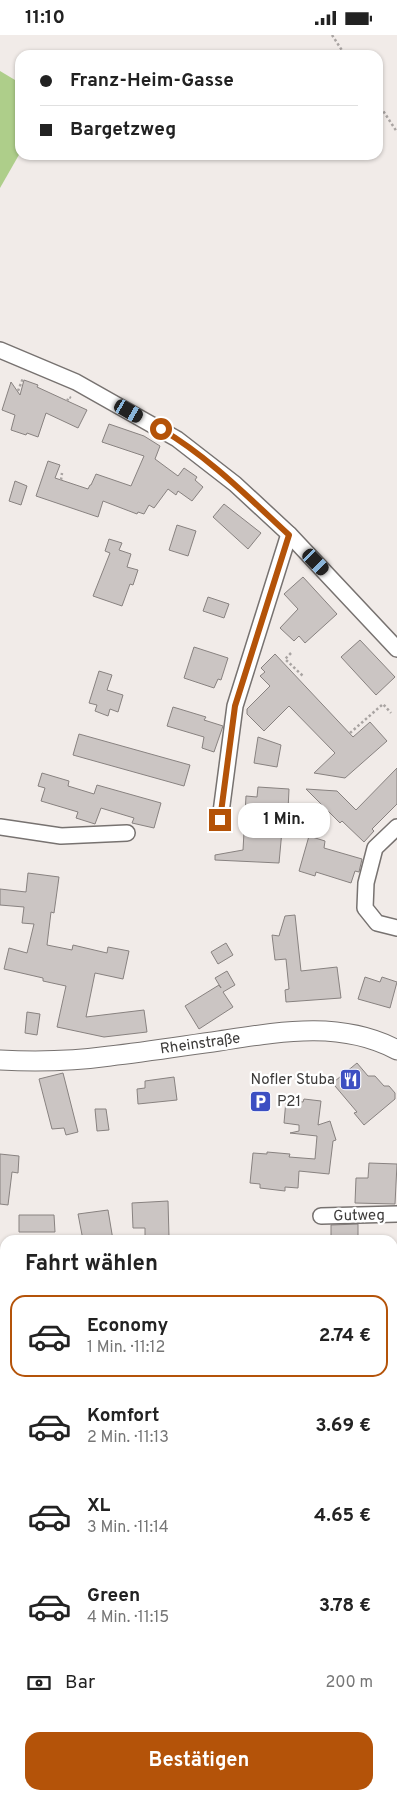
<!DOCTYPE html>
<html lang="de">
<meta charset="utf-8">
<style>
body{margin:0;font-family:Overpass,sans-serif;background:#f2f2f2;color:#222;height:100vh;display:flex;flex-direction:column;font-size:19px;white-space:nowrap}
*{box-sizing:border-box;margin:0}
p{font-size:16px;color:#767676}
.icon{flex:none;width:28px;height:28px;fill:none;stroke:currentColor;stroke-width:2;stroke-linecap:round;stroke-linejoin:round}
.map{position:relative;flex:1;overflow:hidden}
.side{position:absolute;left:0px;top:1200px;width:398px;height:565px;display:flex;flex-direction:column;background:#fff;border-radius:15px 15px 0 0;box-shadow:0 1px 4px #0004}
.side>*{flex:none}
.guide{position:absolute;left:15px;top:15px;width:368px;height:110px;border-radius:15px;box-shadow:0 1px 4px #0004;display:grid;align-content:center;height:110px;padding:0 25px;background:#fff}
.end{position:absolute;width:22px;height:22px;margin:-11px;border:6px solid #b45309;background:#fff;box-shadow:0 0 0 2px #fff}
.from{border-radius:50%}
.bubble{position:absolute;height:35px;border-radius:15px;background:#fff;box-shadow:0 1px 4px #0004;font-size:16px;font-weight:700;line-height:35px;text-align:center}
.car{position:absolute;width:15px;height:30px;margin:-15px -8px;border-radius:6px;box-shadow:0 0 4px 1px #0007;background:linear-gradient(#222 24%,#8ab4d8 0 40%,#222 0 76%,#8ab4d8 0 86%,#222 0)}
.guide b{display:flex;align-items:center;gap:18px;height:48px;font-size:19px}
.guide b+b{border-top:1px solid #e0e0e0}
.guide i{width:12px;height:12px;background:#222}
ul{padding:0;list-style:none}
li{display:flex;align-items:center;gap:15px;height:82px;margin:0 10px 8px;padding:0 15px;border:2px solid transparent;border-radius:15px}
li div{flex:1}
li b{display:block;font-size:19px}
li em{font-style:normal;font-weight:700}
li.current{border-color:#b45309}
li>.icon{width:45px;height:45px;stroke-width:1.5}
h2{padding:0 25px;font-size:22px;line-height:60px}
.pay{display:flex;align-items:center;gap:12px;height:55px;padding:0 25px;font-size:19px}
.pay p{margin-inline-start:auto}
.action{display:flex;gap:10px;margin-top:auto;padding:10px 25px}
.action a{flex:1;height:58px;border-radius:15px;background:#b45309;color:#fff;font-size:20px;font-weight:700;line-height:58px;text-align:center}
.status{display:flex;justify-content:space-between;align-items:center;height:35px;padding:0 25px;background:#fff;direction:ltr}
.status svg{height:14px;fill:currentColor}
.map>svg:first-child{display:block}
.green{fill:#aece8a}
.forest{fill:url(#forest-firs)}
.building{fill:#cbc5c3;stroke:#888280}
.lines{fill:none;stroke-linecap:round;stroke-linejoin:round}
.minor-casing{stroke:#777270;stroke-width:18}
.major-casing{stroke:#777270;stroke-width:21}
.path{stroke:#a9a4a2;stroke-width:2.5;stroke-dasharray:2.5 2.5;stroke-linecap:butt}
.minor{stroke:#fff;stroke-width:15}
.major{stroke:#fff;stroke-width:19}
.route{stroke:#b45309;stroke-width:6}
.labels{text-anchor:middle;stroke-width:4.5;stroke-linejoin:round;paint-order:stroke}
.street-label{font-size:15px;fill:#3c3a39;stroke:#fff}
.poi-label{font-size:15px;fill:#3c3a39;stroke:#fff;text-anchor:end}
</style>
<div class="status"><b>11:10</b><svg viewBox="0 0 49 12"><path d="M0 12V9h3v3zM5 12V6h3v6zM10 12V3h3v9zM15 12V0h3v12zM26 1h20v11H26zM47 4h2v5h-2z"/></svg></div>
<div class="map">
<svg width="397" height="1765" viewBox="0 0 397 1765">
<defs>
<pattern id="forest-firs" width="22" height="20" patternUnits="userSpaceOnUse" patternTransform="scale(1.25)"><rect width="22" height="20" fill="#aece8a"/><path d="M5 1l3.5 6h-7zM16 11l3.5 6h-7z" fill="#8fa872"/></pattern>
</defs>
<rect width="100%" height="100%" fill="#f1ebe8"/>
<g class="green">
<polygon points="0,36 20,48 20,118 0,153"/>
<polygon points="93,1760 238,1760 231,1765 84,1765"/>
</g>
<g class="forest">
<polygon points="393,1451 397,1454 397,1765 257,1765 263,1760 392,1760"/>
<polygon points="5,1469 5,1760 93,1760 84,1765 0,1765 0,1470"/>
</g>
<g class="building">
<polygon points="24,345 38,350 37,352 87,375 78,393 46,378 38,402 27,398 26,400 11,395 15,380 2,375 11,347 20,360"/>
<polygon points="109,389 144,401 160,411 155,424 178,441 184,433 197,442 195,445 203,452 192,466 178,456 176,460 168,454 154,473 149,470 144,479 138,477 137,479 103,466 98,482 36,461 48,426 60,430 55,443 88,454 90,450 91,450 96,439 131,451 144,421 102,407"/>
<polygon points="15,446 27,451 21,470 9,466"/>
<polygon points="224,469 261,498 248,514 213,482"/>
<polygon points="177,490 196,496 188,521 169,515"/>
<polygon points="109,504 122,508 119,515 131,519 127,532 138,535 133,550 130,549 122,571 93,561 110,518 105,516"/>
<polygon points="303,542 337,579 305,608 299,601 294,606 280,593 298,574 284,559"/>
<polygon points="208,562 229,569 224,583 203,576"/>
<polygon points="360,605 395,642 376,660 341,622"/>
<polygon points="194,612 228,623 221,645 218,644 214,653 184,643"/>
<polygon points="275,619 353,702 370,687 387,706 345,743 314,738 335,718 289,671 264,696 247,679 247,674 270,651 260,641 265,637 261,633"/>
<polygon points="99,636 112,640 107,655 123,660 118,677 110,674 108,681 95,676 97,670 89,668"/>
<polygon points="173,672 206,682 204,685 223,691 214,717 202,713 204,702 167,691"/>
<polygon points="79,699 190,730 184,751 73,720"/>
<polygon points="258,702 281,710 277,732 254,728"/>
<polygon points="397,733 397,769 372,794 374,796 364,807 342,786 340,788 306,754 337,756 356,775"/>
<polygon points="42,738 69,746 68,751 94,759 97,750 161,768 154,793 132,788 134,783 101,773 95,789 76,783 78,777 41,766 45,753 38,751"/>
<polygon points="258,752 289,754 288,775 284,774 279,828 215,825 215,820 243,815 246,761 257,762"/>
<polygon points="309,801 325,806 324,813 362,824 359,837 355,836 351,848 316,837 315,841 299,836"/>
<polygon points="28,838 59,842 54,878 51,877 47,910 72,915 73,910 107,918 108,912 129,916 123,944 95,938 86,982 144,975 147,997 104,1002 57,992 66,951 43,946 43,943 4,934 9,913 27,918 34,889 22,888 24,872 0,870 0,854 26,857"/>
<polygon points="295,880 301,936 337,932 341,963 286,967 285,955 289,954 286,924 275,925 272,900 279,901 285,881"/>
<polygon points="226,908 233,920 218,929 211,917"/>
<polygon points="227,936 235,950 223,957 233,972 199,994 185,971 219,950 221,953 215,943"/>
<polygon points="365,942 380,947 382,942 397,947 390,973 358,964"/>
<polygon points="27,977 40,979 37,1000 25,998"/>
<polygon points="357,1028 368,1041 375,1041 384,1051 389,1051 395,1058 395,1064 364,1090 354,1078 357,1077 335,1051 335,1046"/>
<polygon points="63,1038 78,1097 66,1100 64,1093 52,1094 39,1044"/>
<polygon points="174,1042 177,1065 138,1069 137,1054 145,1053 145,1046"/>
<polygon points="304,1064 321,1066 318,1090 330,1086 336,1105 333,1106 329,1139 299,1136 298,1153 285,1152 285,1156 260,1153 260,1149 250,1148 253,1118 267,1119 267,1117 290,1119 289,1122 315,1124 317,1101 290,1098 299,1096 299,1090 284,1088 286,1065 303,1067"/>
<polygon points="95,1074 106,1074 109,1095 97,1096"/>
<polygon points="0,1119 19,1121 18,1138 12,1137 8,1170 0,1169"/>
<polygon points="369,1128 397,1129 395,1169 355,1168 356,1143 368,1143"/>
<polygon points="168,1166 169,1202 145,1203 145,1193 133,1193 132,1168"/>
<polygon points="108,1175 113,1205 83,1205 78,1179"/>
<polygon points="19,1180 54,1180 55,1197 19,1197"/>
<polygon points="358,1189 358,1204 331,1204 331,1190"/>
</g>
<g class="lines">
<defs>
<g id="minor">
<polyline points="0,315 76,347 177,404 235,449 289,499 397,614"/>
<polyline points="220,785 235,671 289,499"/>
<polyline points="0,792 61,801 127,798"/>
<polyline points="397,792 375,813 366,848 365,873 377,888 397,893"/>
<polyline points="321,1181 397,1179"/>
<polyline points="392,1580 397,1578"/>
<polyline points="241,1765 247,1760"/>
</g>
<g id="major">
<path d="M0 1025C36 1027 74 1026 110 1021 146 1017 183 1011 219 1006 278 997 341 985 397 1015"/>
<polyline points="392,1357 397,1357"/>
<polyline points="0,1358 5,1358"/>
</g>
</defs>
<use href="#minor" class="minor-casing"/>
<use href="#major" class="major-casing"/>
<g class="path">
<polyline points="332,0 345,20"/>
<polyline points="378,68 397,97"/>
<polyline points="18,356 23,343"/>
<polyline points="67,366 69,362 71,363"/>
<polyline points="61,445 62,438"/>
<polyline points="291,618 285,624 303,641"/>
<polyline points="350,698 383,669 391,678"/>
</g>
<use href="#minor" class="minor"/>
<use href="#major" class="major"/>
</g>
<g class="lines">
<path class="route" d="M161 394C209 422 249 463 289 500L235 671 220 785"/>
</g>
<defs>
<symbol id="restaurant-square" viewBox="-11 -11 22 22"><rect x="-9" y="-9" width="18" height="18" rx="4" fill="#3c4fc2" stroke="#fff"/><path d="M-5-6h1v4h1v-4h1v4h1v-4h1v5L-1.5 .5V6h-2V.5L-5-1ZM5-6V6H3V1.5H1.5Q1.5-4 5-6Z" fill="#fff"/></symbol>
<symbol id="parking-square" viewBox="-11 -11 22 22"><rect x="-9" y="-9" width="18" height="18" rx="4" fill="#3c4fc2" stroke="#fff"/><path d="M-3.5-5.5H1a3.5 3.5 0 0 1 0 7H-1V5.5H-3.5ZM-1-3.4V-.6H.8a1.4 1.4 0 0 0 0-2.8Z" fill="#fff"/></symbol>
</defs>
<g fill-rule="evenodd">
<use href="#restaurant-square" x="338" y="1032" width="25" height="25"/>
<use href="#parking-square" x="248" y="1054" width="25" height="25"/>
</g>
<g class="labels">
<g class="street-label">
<text transform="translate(200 1008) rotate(-8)" y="5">Rheinstraße</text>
<text transform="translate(359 1180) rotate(-1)" y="5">Gutweg</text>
</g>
<g class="poi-label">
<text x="335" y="1049">Nofler Stuba</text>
<text x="277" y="1071" text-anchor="start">P21</text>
</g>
</g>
</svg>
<i class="end from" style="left:161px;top:394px"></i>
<i class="end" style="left:220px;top:785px"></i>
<div class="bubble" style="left:238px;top:768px;width:92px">1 Min.</div>
<i class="car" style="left:129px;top:376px;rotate:120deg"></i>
<i class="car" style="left:316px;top:527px;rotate:136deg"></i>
<div class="guide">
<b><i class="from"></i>Franz-Heim-Gasse</b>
<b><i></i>Bargetzweg</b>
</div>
<section class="side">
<h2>Fahrt wählen</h2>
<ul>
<li class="current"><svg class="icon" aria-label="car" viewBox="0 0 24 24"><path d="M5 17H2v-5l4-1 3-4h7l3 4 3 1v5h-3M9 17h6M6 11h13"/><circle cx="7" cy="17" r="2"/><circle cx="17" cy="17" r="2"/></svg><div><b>Economy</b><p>1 Min. · 11:12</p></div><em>2.74 €</em></li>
<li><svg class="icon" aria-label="car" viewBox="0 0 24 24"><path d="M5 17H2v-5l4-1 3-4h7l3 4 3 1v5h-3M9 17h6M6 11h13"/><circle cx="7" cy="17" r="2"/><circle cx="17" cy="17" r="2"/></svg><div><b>Komfort</b><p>2 Min. · 11:13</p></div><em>3.69 €</em></li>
<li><svg class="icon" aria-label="car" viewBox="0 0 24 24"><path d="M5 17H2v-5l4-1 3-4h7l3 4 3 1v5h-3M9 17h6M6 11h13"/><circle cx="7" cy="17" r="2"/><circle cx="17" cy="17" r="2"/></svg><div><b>XL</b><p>3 Min. · 11:14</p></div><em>4.65 €</em></li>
<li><svg class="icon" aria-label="car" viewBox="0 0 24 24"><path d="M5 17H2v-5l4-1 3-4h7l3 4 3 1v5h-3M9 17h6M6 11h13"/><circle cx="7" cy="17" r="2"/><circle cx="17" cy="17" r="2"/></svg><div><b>Green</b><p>4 Min. · 11:15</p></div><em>3.78 €</em></li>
</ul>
<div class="pay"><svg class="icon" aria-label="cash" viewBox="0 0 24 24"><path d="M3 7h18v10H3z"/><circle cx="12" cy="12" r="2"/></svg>Bar<p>200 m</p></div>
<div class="action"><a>Bestätigen</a></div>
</section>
</div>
